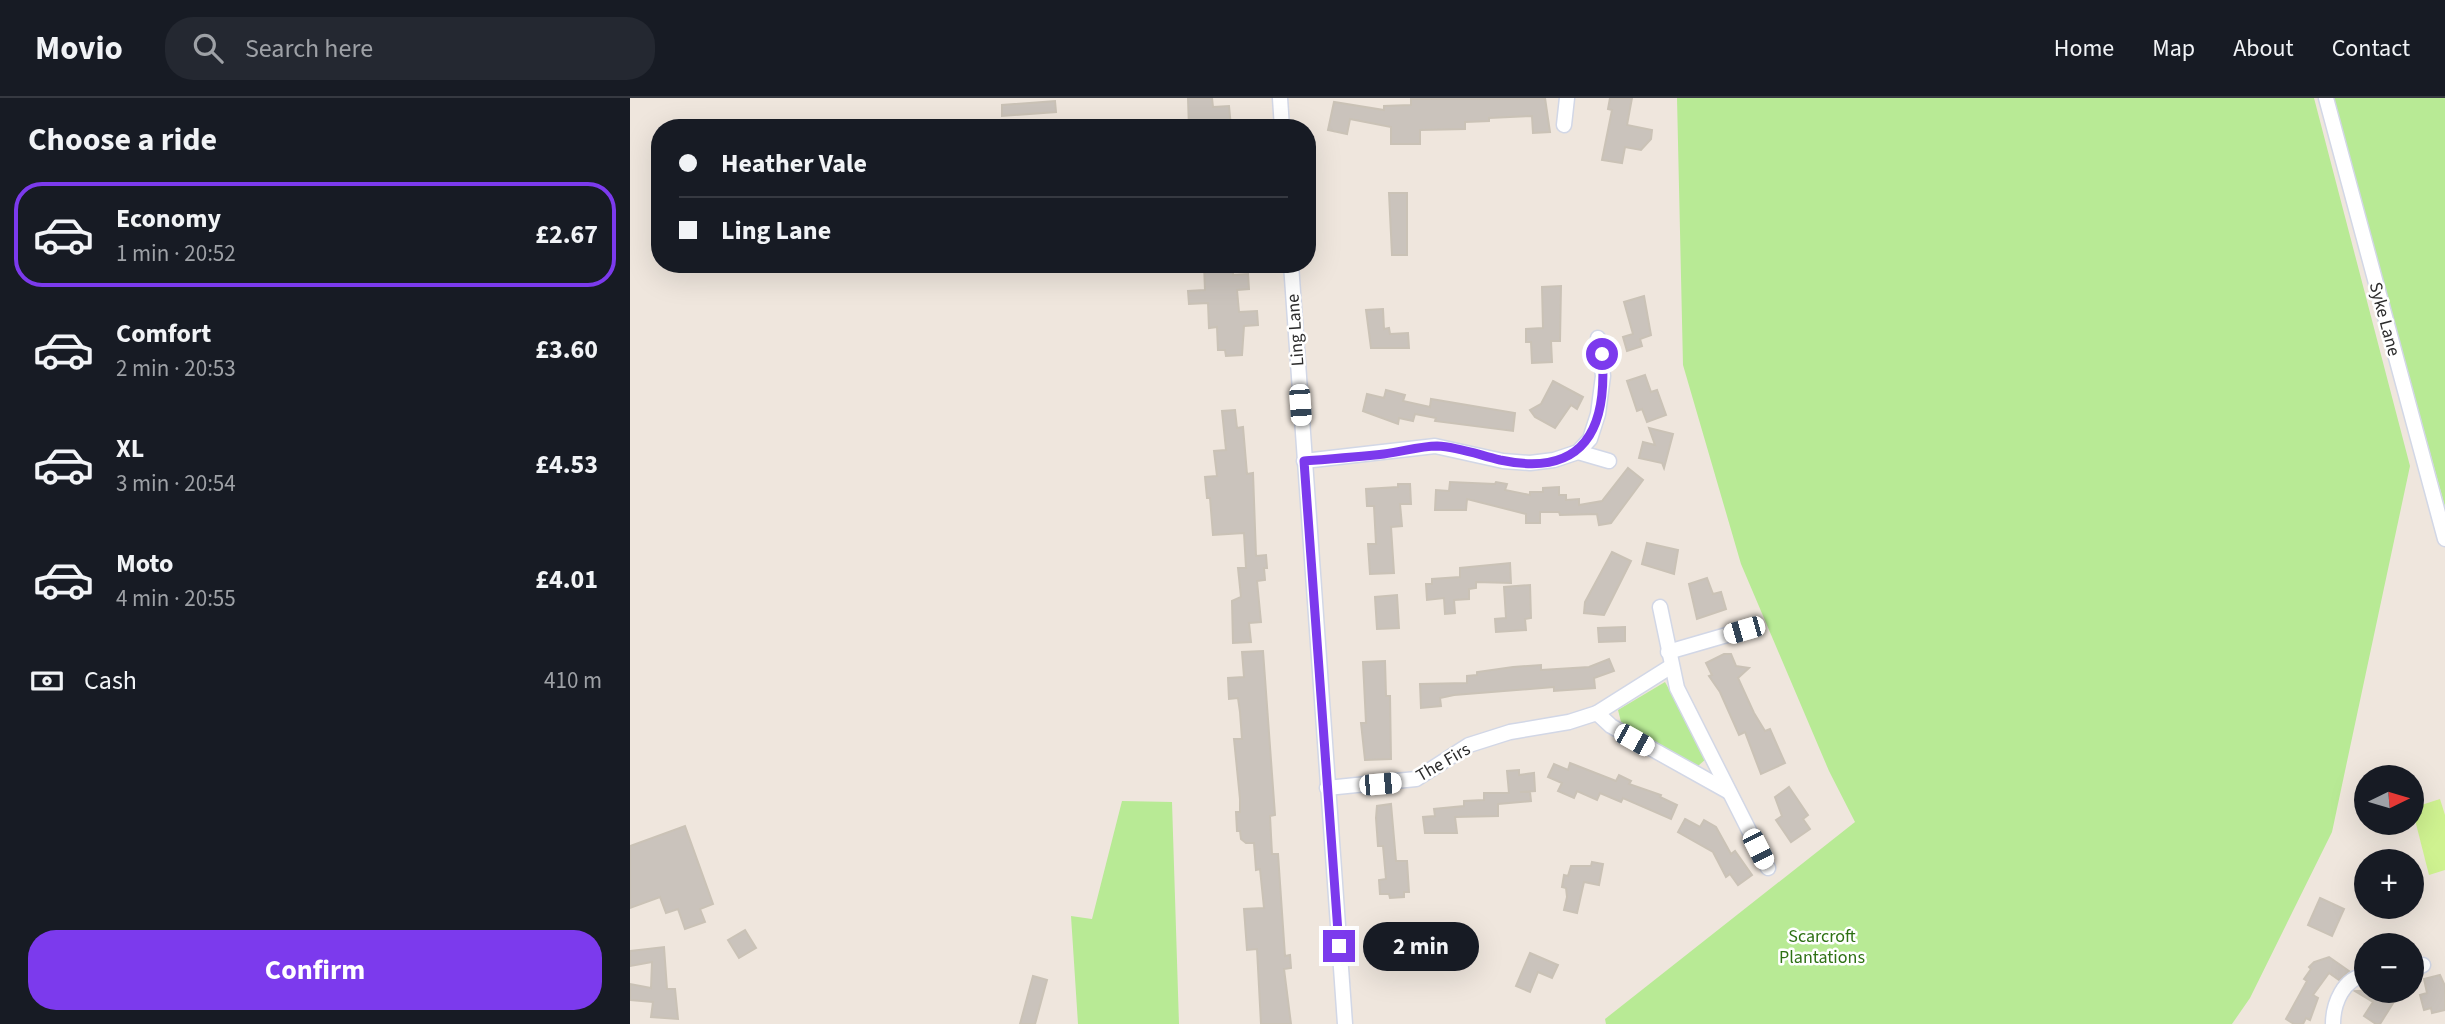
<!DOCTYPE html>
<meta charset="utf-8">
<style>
body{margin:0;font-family:"Source Sans 3",sans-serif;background:#242831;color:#f1f3f6;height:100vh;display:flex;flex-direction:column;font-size:26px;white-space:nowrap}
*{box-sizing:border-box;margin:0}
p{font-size:23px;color:#9ea1a6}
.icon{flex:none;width:38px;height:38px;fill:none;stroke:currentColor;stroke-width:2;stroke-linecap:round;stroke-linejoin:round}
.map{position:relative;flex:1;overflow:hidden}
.drawer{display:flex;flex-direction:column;background:#171b24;width:630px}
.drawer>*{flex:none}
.banner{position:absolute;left:21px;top:21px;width:665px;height:154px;border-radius:28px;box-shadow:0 7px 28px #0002;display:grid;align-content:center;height:154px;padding:0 28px;background:#171b24}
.needle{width:46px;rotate:85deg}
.fabs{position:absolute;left:1724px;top:667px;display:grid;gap:14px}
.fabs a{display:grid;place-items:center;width:70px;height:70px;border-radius:50%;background:#171b24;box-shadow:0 7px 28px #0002;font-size:35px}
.end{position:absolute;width:32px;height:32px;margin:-16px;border:9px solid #7c3aed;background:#fff;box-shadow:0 0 0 4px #fff}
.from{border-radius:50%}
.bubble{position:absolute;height:49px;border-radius:24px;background:#171b24;box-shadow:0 7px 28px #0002;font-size:23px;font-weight:700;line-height:49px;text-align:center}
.car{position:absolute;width:21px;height:42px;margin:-21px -10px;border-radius:9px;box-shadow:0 0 5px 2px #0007;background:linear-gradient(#fff 24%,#345 0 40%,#fff 0 76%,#345 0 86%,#fff 0)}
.banner b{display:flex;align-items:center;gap:24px;height:66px;font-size:26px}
.banner b+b{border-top:2px solid #363941}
.banner i{width:18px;height:18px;background:#f1f3f6}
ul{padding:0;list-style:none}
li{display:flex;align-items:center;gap:21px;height:105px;margin:0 14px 10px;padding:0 14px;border:4px solid transparent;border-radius:28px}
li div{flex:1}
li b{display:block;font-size:26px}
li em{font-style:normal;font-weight:700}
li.active{border-color:#7c3aed}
li>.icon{width:63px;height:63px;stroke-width:1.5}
h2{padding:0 28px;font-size:32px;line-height:84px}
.pay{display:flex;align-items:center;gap:18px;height:77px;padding:0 28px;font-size:26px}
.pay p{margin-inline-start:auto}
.button{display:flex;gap:14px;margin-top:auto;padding:14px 28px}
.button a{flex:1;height:80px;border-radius:28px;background:#7c3aed;color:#fff;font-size:28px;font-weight:700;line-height:80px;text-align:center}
header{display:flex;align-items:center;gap:42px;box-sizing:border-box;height:98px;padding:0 35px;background:#171b24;border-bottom:2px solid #363941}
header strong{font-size:33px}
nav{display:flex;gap:38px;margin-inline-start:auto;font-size:24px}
.search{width:490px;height:63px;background:#242831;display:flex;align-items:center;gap:18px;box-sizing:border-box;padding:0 24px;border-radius:28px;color:#9ea1a6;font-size:26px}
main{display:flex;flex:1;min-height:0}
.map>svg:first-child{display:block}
.green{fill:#b8ea95}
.pitch{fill:#cff290}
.building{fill:#cac3bc;stroke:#cac2b6;stroke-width:2}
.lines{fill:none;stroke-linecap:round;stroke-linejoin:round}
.minor-casing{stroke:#d2d7e6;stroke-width:17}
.minor{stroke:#fff;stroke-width:14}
.route{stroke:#7c3aed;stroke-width:9}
.labels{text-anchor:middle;stroke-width:5;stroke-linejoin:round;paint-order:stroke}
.street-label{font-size:18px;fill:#2c2c2c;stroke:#fff}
.park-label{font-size:18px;fill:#2e7114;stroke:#fff}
</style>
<header>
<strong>Movio</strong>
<div class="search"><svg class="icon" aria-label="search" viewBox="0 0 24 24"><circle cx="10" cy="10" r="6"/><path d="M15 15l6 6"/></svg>Search here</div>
<nav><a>Home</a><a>Map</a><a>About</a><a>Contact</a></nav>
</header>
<main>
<section class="drawer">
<h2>Choose a ride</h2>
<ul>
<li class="active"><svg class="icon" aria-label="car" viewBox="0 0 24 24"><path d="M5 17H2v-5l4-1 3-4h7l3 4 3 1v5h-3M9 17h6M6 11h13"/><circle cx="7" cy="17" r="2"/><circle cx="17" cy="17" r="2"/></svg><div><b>Economy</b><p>1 min · 20:52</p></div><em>£2.67</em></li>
<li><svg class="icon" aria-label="car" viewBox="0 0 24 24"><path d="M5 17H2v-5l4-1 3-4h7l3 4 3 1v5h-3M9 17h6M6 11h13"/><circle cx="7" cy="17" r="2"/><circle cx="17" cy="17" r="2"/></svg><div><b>Comfort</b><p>2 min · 20:53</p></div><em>£3.60</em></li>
<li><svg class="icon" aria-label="car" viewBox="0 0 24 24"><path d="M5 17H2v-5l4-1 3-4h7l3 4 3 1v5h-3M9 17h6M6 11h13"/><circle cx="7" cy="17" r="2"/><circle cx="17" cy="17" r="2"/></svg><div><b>XL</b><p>3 min · 20:54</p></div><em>£4.53</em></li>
<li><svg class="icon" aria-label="car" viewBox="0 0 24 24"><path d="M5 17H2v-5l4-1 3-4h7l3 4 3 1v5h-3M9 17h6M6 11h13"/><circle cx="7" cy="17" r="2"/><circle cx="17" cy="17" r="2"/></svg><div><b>Moto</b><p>4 min · 20:55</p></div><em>£4.01</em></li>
</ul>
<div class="pay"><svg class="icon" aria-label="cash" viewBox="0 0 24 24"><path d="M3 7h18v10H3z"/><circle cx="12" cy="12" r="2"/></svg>Cash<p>410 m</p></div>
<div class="button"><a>Confirm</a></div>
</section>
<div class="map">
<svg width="1815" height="926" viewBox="0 0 1815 926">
<rect width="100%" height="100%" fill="#efe6dd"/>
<g class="green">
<polygon points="1047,0 1684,0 1780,368 1702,734 1620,900 1602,926 976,926 975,921 1225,724 1199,673 1111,466 1053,267"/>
<polygon points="1703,0 1815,0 1815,409"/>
<polygon points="1035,584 1077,660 1068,668 991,624 988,612"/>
<polygon points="492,703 542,704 549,926 448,926 441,818 462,821"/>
</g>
<polygon class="pitch" points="1810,701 1815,717 1815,772 1799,777 1782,710"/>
<g class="building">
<polygon points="558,0 582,0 583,9 599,8 601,29 559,30"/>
<polygon points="915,0 920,34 903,35 902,18 859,20 859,23 835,24 835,31 790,32 790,46 761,46 761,29 720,21 717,36 698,32 704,4 754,12 754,8 781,7 781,1"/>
<polygon points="980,0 1002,0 997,27 1022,32 1021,41 1011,52 995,49 992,65 972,62 982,12 978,11"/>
<polygon points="425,3 426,14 372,18 372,7"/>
<polygon points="759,95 777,95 777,157 762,157"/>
<polygon points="574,166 603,166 603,177 618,176 619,191 607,192 609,214 627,213 628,227 614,228 612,257 596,258 595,252 588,252 587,229 579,230 578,205 559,206 558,193 575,192"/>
<polygon points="931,188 930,243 921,243 922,264 902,265 901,244 896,244 896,231 913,230 912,189"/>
<polygon points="1014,198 1021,237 1010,241 1012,248 997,253 993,239 1003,236 994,204"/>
<polygon points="753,211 754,231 759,230 760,236 778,235 779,250 741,250 736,212"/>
<polygon points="1015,277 1021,294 1027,292 1036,317 1017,324 1012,311 1007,313 997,283"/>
<polygon points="923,283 953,299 947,311 941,307 925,330 905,319 900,312 911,306"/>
<polygon points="756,292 775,297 773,303 800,309 801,301 885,315 883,333 805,323 806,320 785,316 783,323 769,320 768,326 733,313 737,296 754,300"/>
<polygon points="605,312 607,330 613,329 617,376 623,375 626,458 636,457 637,470 634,470 635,482 627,483 631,524 619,525 621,544 603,545 602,503 611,499 608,470 616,470 614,435 583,437 580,400 577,400 575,379 587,378 584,353 596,352 592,313"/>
<polygon points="1019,330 1043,336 1034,370 1032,365 1009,360 1013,344 1025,347"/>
<polygon points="998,370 1013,382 981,425 969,427 967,416 930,417 929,414 910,414 910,425 896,425 896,416 837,401 836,412 805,412 806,392 819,393 820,384 865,386 866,384 877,386 875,392 900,397 900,394 913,394 913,390 929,389 929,397 936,397 936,402 949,401 949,407 972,403"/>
<polygon points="768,386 780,386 781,406 770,406 772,428 761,429 764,475 740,476 738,446 746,446 744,408 737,408 736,391 768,389"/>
<polygon points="1017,445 1048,452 1044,476 1012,466"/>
<polygon points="982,454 1001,463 974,517 954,515 955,504"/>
<polygon points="880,465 881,485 846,484 846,490 839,491 839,501 824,502 825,515 815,516 814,500 797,502 796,486 802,486 802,481 830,479 830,470"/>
<polygon points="1077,480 1083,496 1091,494 1096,511 1067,521 1059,486"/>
<polygon points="900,487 901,520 895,521 896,532 866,534 865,521 876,520 874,489"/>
<polygon points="767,497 769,530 747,531 745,499"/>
<polygon points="995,529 995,543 969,544 968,530"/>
<polygon points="633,553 645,717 640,718 642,756 648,756 655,858 660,857 661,870 654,871 661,926 631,926 627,851 617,852 614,811 634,810 630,771 626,772 624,745 616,745 611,741 610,733 607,733 606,714 610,714 610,701 604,641 612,641 610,614 608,600 599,601 598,580 614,579 612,554"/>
<polygon points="1094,556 1101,556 1106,568 1119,570 1108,580 1124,615 1135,633 1140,631 1155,665 1131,676 1115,634 1109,637 1090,594 1079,578 1082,577 1076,565"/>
<polygon points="979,561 984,573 964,580 965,590 924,593 924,589 824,597 810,600 811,608 791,610 790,586 837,585 837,578 847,577 847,574 883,569 911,567 911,572 959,569"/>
<polygon points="755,563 756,598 760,598 761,661 735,662 731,625 736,625 733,564"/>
<polygon points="940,665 986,683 989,677 1001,683 999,686 1031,697 1030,699 1047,707 1041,721 993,700 991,704 970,695 967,702 947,693 944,700 928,693 932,685 918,679 924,666 938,672"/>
<polygon points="889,672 889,677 904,675 905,693 890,694 900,694 901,703 868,706 868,718 825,719 827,735 795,735 793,719 805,718 804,711 834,708 834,703 854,702 854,695 879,695 877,673"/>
<polygon points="1159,689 1178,717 1173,721 1180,731 1161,744 1146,722 1152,718 1145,699"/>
<polygon points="761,706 766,763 777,763 779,794 774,794 774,799 760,800 759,796 750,796 749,782 756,781 753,748 748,748 746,720 747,708"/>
<polygon points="1055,721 1070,729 1074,722 1086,729 1101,756 1105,753 1122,777 1108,787 1100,776 1096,779 1083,754 1048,734"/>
<polygon points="55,728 83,806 70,811 75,824 55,831 48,811 36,815 30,799 0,810 0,748"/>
<polygon points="962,764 973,766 969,787 954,784 947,815 934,812 937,799 936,790 932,789 934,777 938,778 941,768 961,768"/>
<polygon points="1690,800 1714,811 1702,838 1678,827"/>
<polygon points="115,832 126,850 109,860 98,842"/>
<polygon points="34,849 37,891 45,891 48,921 21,919 23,904 0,902 0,886 21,890 22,864 0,868 0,853"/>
<polygon points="900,855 928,867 922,880 908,874 900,894 886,888"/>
<polygon points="1699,859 1719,873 1709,882 1699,875 1683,897 1688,900 1680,922 1676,920 1673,926 1664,926 1656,921 1677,883 1674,881 1681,871 1679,869 1684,864"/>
<polygon points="1810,877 1815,888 1815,912 1802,915 1801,910 1794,912 1790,897 1797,895 1794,881"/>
<polygon points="403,878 417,882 405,926 390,926"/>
<polygon points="1750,892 1765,902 1750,926 1746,926 1734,918 1743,904 1725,893"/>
</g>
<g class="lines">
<defs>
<g id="minor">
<polyline points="650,0 652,30"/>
<polyline points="1696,0 1815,441"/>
<polyline points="934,27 937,0"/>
<polyline points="661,166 715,926"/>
<polyline points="948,354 979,363"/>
<polyline points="674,363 805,348 873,363 900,365 924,362 948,354 960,341 968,316 973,278 968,240"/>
<polyline points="1030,509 1047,590 1138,770"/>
<polyline points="1038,554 1114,532"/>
<polyline points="967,615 1040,569"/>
<polyline points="697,690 786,681 839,647 880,634 939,624 967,615 981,628 1099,694"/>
<polyline points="1782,872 1793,867"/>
<path d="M1703 926C1703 906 1713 880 1736 877"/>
</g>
</defs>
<use href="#minor" class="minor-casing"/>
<use href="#minor" class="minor"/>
</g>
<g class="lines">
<path class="route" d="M709 848 674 363C700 361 727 359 754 356 771 354 790 348 807 348 829 349 849 357 870 362 955 380 978 330 972 256"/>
</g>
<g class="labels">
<g class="street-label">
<text transform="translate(1755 221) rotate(75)" y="6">Syke Lane</text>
<text transform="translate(665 232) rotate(-94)" y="6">Ling Lane</text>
<text transform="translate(813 664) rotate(-30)" y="6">The Firs</text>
</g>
<g class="park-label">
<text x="1192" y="844">Scarcroft<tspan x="1192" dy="21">Plantations</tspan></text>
</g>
</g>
</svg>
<div class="fabs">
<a><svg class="needle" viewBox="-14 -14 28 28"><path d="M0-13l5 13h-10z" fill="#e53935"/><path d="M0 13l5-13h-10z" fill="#9ea1a6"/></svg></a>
<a>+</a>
<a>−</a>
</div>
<i class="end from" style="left:972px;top:256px"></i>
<i class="end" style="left:709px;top:848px"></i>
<div class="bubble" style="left:733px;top:824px;width:116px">2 min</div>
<i class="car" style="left:670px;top:307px;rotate:176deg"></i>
<i class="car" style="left:1114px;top:532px;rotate:254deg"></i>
<i class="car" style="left:1004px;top:642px;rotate:119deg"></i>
<i class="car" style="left:750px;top:686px;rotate:85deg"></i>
<i class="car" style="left:1128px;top:751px;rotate:153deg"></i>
<div class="banner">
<b><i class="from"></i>Heather Vale</b>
<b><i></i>Ling Lane</b>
</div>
</div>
</main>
